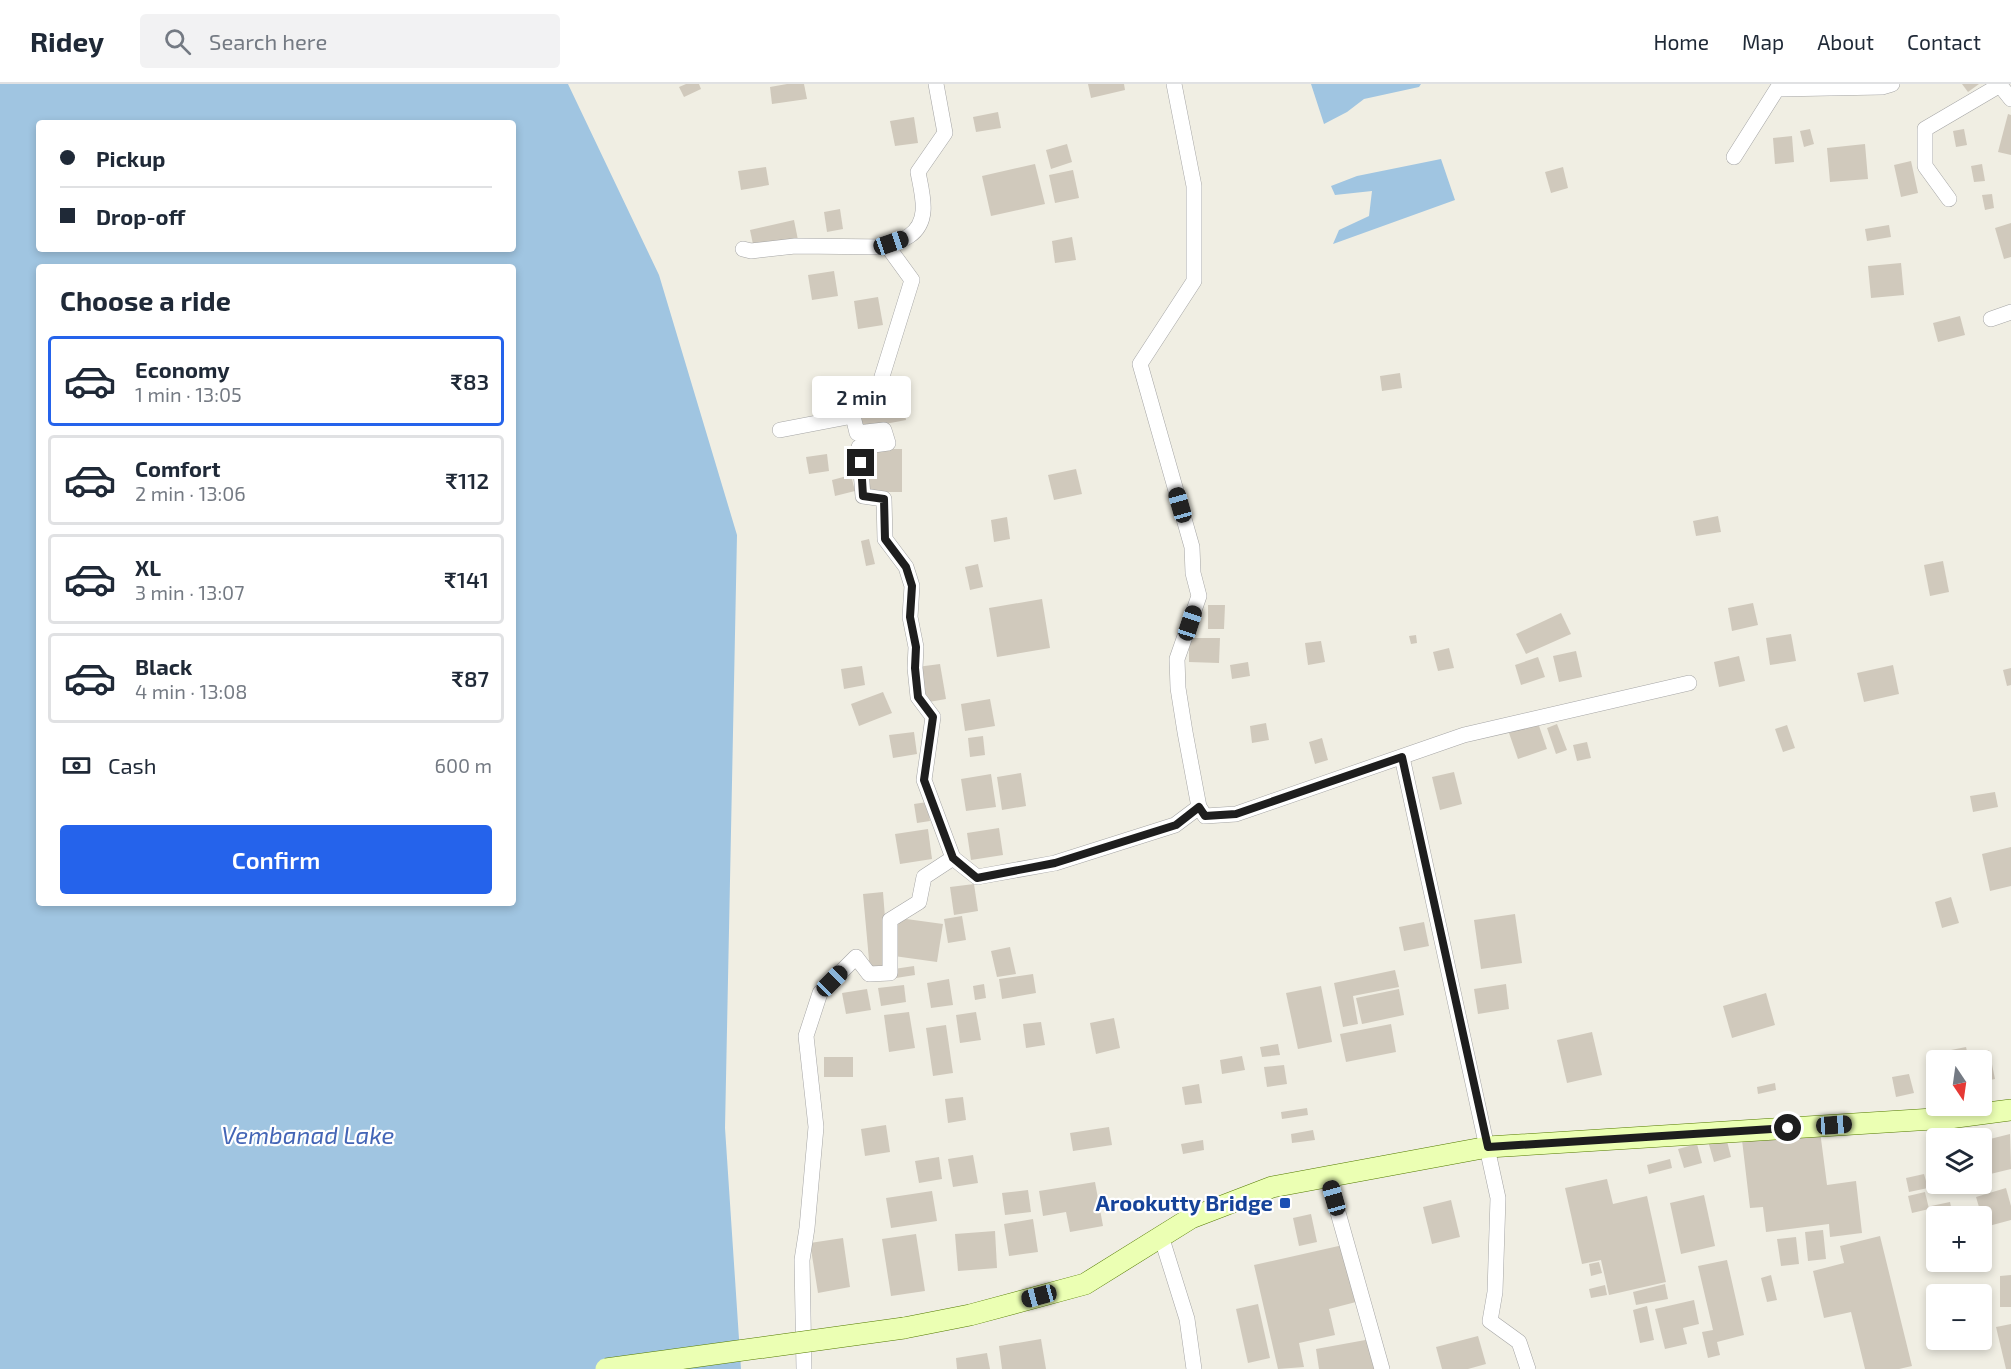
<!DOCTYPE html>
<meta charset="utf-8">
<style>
body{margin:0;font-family:"Exo 2",sans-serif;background:#f2f2f3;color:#1f2937;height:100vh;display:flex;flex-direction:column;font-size:22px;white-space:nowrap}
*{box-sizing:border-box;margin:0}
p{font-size:20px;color:#747a83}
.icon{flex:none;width:33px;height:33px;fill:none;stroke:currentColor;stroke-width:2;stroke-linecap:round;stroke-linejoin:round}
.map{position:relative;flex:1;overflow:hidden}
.drawer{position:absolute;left:36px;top:180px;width:480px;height:642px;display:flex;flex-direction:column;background:#fff;border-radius:6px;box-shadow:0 3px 9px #0003}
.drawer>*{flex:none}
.banner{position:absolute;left:36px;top:36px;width:480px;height:132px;border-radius:6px;box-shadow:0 3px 9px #0003;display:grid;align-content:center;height:132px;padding:0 24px;background:#fff}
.needle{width:39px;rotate:167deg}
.fabs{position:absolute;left:1926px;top:966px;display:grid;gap:12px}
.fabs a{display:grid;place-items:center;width:66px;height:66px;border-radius:6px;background:#fff;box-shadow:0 3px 9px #0003;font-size:30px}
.end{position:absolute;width:27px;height:27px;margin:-14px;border:8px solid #1e1e1e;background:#fff;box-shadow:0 0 0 3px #fff}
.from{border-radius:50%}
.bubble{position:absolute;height:42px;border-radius:6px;background:#fff;box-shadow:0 3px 9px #0003;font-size:20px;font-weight:600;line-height:42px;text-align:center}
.car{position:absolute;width:18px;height:36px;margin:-18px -9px;border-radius:8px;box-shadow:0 0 4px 2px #0007;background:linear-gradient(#222 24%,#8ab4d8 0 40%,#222 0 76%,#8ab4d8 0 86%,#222 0)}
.banner b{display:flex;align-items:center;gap:21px;height:57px;font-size:22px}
.banner b+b{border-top:2px solid #e0e1e3}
.banner i{width:15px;height:15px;background:#1f2937}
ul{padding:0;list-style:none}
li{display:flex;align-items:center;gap:18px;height:90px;margin:0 12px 9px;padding:0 12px;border:3px solid #e0e1e3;border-radius:6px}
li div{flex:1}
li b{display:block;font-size:22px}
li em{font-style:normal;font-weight:600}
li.selected{border-color:#2563eb}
li>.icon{width:54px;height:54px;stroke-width:1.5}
h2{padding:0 24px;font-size:27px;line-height:72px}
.pay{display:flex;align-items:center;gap:15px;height:66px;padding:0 24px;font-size:22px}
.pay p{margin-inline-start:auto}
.button{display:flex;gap:12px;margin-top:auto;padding:12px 24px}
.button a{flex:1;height:69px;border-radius:6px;background:#2563eb;color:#fff;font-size:24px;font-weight:600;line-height:69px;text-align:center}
header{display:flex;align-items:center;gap:36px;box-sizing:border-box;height:84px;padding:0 30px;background:#fff;border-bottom:2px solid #e0e1e3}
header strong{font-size:28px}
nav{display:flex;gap:33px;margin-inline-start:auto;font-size:21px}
.search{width:420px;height:54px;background:#f2f2f3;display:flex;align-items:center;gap:15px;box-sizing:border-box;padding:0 21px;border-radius:6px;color:#747a83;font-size:22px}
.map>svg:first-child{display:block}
.water{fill:#a0c5e1;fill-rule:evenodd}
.building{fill:#d0c9bc}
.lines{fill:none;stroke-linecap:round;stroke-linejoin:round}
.minor-casing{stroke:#a5a5a5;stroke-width:16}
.secondary-casing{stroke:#547a00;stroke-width:22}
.minor{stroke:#fff;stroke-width:15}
.secondary{stroke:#ebffb3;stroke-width:21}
.secondary-bridge-casing{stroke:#547a00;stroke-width:22;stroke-linecap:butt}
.secondary-bridge{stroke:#ebffb3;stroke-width:21}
.route{stroke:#1e1e1e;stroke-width:8}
.transit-dot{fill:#1a4fb4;stroke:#fff;stroke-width:2}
.labels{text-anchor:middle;stroke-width:4.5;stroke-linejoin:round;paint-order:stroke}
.transit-label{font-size:22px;font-weight:bold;fill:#164399;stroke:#fff;text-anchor:end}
.water-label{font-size:24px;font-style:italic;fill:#4365b6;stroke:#fff}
</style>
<header>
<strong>Ridey</strong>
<div class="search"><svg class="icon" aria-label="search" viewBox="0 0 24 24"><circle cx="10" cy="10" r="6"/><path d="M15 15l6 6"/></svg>Search here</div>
<nav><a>Home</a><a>Map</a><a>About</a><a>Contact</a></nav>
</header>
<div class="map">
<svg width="2011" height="1285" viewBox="0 0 2011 1285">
<rect width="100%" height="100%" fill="#f0eee3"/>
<g class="water">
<path d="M0 0H568L659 191 737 451 725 1044 741 1285H0ZM39 39H513V165H39ZM39 183H513V819H39Z"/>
<polygon points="1311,0 1421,0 1419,3 1364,15 1347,28 1324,40"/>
<polygon points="1441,75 1455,116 1333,160 1339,146 1369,132 1372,107 1335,111 1331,102 1357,92"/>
</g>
<g class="building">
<polygon points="686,0 699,0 701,5 684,13 679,3"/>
<polygon points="787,0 804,0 807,15 772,20 770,3"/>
<polygon points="1088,0 1124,0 1125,6 1091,14"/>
<polygon points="1962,0 1979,0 1968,8"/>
<polygon points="998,28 1001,44 976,48 973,33"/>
<polygon points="2008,30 2011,31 2011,71 1998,68"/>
<polygon points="914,33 918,59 895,62 890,37"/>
<polygon points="1810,45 1814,60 1804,63 1800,47"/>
<polygon points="1964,45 1967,61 1956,63 1953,47"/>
<polygon points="1792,52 1794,78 1775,80 1773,54"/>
<polygon points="1067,60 1072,78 1051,85 1046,66"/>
<polygon points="1865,60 1868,95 1830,98 1827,64"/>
<polygon points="1911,77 1918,109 1901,113 1894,81"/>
<polygon points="1035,80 1045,120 991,132 982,92"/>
<polygon points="1982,80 1985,97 1974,98 1971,82"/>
<polygon points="766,83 769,101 741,106 738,87"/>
<polygon points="1563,83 1568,104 1551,109 1545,88"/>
<polygon points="1073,86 1079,114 1055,119 1049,91"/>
<polygon points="1992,110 1994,124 1985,126 1982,111"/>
<polygon points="840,125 843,145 827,148 824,128"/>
<polygon points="794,136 798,156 754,165 750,146"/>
<polygon points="2011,139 2011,173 2004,175 1995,144"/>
<polygon points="1889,141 1891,153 1867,157 1865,145"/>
<polygon points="1072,153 1076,176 1055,179 1052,157"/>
<polygon points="1901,179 1904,211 1871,214 1868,182"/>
<polygon points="834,187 838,212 812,216 808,191"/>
<polygon points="878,213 883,241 858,245 854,217"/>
<polygon points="1960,232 1965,251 1938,258 1933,239"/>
<polygon points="1400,289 1402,304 1382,307 1380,292"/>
<polygon points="899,299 906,336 859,345 852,308"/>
<rect x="865" y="365" width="37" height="43"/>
<polygon points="827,370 829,387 809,390 806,373"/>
<polygon points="1076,385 1082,410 1054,416 1048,391"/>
<polygon points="851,391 855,407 835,412 832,396"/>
<polygon points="1718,432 1721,448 1696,452 1693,437"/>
<polygon points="1007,433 1010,455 994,458 991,436"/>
<polygon points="869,455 875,480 866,482 861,457"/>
<polygon points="1943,477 1949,508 1930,512 1924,481"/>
<polygon points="978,480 983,503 970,506 965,483"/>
<polygon points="1042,515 1050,564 997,573 989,524"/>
<polygon points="1753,519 1758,541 1732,547 1728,524"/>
<polygon points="1208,521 1225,521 1224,545 1208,545"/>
<polygon points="1561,529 1571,550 1526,570 1516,550"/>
<polygon points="1791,550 1796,577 1770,581 1766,554"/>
<polygon points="1416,551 1417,559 1411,560 1409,552"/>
<polygon points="1189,554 1220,554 1219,579 1189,578"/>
<polygon points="1321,557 1325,578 1308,581 1305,559"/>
<polygon points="1449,564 1454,584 1438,587 1433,568"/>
<polygon points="1576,567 1582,593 1559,598 1553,572"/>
<polygon points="1739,572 1745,597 1719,603 1714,578"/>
<polygon points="1538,573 1545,593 1521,601 1515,581"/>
<polygon points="1248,578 1250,592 1232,595 1230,581"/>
<polygon points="940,580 946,615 923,619 917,583"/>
<polygon points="1893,581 1899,610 1864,618 1857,589"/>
<polygon points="862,582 865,601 844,605 841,585"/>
<polygon points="2011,584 2011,601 2007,602 2003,586"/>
<polygon points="883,608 892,629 859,642 851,620"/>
<polygon points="990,615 995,642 965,647 961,620"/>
<polygon points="1266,639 1269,656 1252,659 1250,642"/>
<polygon points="1538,639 1547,665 1518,675 1509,649"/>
<polygon points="1557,640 1567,666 1556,670 1547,644"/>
<polygon points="1787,641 1795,664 1783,668 1775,645"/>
<polygon points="914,648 917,670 893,674 889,651"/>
<polygon points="983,652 985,671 970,673 968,654"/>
<polygon points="1322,654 1328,676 1315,680 1309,658"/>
<polygon points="1587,658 1591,674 1577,677 1573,661"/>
<polygon points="1454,688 1462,720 1440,726 1432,693"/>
<polygon points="1021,689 1026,722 1002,726 997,693"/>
<polygon points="991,690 996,723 966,727 961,695"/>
<polygon points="1995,708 1998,723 1973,728 1970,712"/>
<polygon points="927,718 930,737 917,739 914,720"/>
<polygon points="999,744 1003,771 971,776 967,749"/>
<polygon points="928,745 932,775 900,780 895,750"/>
<polygon points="2011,763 2011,802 1990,807 1982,770"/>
<polygon points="974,800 978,827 954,831 950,803"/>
<polygon points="883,808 889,886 870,887 863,810"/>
<polygon points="1951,813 1959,839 1942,844 1935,818"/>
<polygon points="1515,830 1522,879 1481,885 1474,836"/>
<polygon points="962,832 966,856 948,859 944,835"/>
<polygon points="899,834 943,840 937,878 894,872"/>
<polygon points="1424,838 1429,862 1404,867 1399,843"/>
<polygon points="1010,863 1016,890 997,893 991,867"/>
<polygon points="914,882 915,891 896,894 894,885"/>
<polygon points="1395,886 1399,903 1353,912 1358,940 1343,943 1334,899"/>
<polygon points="1033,890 1036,909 1002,915 999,895"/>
<polygon points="949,895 953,921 931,924 927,899"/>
<polygon points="984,900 986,914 975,916 973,902"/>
<polygon points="1506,900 1509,925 1478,930 1474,905"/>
<polygon points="904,901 906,918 881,922 878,904"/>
<polygon points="1321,902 1332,958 1298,965 1286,909"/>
<polygon points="867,905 871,926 846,930 842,909"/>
<polygon points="1399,905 1404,931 1362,940 1356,914"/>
<polygon points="1766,909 1775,941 1732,954 1723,922"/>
<polygon points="909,928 915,964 889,968 884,931"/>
<polygon points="976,928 981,956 960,959 956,931"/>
<polygon points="1114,934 1120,964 1096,970 1090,939"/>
<polygon points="1041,938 1045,961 1026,964 1023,940"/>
<polygon points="1391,940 1396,968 1346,978 1340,950"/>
<polygon points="946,941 953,989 933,992 926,944"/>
<polygon points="1592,948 1602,991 1567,999 1557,956"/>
<polygon points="1278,960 1280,971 1262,973 1260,963"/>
<polygon points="1966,963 1969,976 1953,976 1951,966"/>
<polygon points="1989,966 1995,995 1985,997 1979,968"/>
<polygon points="1242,972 1245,986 1222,990 1220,976"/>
<rect x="824" y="973" width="29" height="20"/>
<polygon points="1284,981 1287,1000 1267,1003 1264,983"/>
<polygon points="1909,990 1914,1009 1896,1013 1892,993"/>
<polygon points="1775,999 1776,1006 1758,1010 1757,1003"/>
<polygon points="1199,1000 1202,1019 1185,1021 1182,1003"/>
<polygon points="963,1013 966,1036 948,1039 945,1015"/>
<polygon points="1307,1024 1308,1031 1282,1035 1281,1028"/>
<polygon points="886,1041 890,1068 865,1072 861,1045"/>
<polygon points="1109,1043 1112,1061 1073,1067 1070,1049"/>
<polygon points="1313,1046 1315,1056 1292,1059 1291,1050"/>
<polygon points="1820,1047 1827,1101 1856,1097 1862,1149 1830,1153 1829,1140 1766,1148 1763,1123 1750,1124 1742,1056"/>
<polygon points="2010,1050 2011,1085 1982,1092 1982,1057"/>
<polygon points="1726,1053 1731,1073 1714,1078 1708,1057"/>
<polygon points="1203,1056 1204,1066 1183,1070 1181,1060"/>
<polygon points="1697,1060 1702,1079 1684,1084 1678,1065"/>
<polygon points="973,1071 978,1099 953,1103 948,1075"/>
<polygon points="939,1073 942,1095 919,1099 915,1077"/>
<polygon points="1670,1075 1672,1084 1649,1090 1647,1081"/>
<polygon points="1924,1090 1928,1104 1909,1108 1906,1094"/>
<polygon points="1607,1095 1613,1120 1647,1112 1666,1198 1609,1211 1601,1176 1582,1180 1565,1104"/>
<polygon points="1095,1098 1103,1142 1070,1148 1066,1128 1043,1132 1039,1107"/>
<polygon points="2006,1104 2011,1122 2011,1136 1985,1143 1976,1113"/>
<polygon points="1028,1106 1031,1128 1005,1131 1002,1109"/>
<polygon points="932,1107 937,1137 891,1144 886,1114"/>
<polygon points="1925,1108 1929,1125 1912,1129 1908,1112"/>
<polygon points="1704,1111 1715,1162 1681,1170 1670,1119"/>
<polygon points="1451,1116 1460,1153 1432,1160 1423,1123"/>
<polygon points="1950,1118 1953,1132 1936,1132 1936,1138 1934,1138 1931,1122"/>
<polygon points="1311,1130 1317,1158 1299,1162 1293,1134"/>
<polygon points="1033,1135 1038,1168 1009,1172 1004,1140"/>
<polygon points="1823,1146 1826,1175 1808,1177 1805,1148"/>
<polygon points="995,1147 997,1184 958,1187 955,1150"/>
<polygon points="916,1150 925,1207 891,1212 882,1155"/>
<polygon points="1880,1152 1912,1282 1899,1285 1865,1285 1851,1228 1824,1234 1813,1187 1844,1179 1840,1162"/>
<polygon points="1796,1153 1799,1180 1781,1182 1777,1155"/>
<polygon points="843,1154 850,1203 818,1209 810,1159"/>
<polygon points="1343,1161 1356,1218 1329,1225 1335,1251 1299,1259 1304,1283 1278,1285 1254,1181"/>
<polygon points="1727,1176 1744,1251 1717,1258 1720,1271 1708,1274 1702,1248 1713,1246 1698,1182"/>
<polygon points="1599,1178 1602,1189 1591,1192 1589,1180"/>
<polygon points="1771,1191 1777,1216 1767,1218 1761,1194"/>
<polygon points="2011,1191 2011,1223 2000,1223 2000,1192"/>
<polygon points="1665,1200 1668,1215 1636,1221 1633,1208"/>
<polygon points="1605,1201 1607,1211 1591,1214 1589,1205"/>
<polygon points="1694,1216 1699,1240 1683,1244 1687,1260 1665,1265 1655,1225"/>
<polygon points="1258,1220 1270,1274 1248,1279 1236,1225"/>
<polygon points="1647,1222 1654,1256 1640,1259 1633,1226"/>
<polygon points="2011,1240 2011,1285 2006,1285 1996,1243"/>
<polygon points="1478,1252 1486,1280 1468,1285 1442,1285 1436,1263"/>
<polygon points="1041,1255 1046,1285 1002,1285 999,1262"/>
<polygon points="1371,1255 1376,1285 1319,1285 1316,1265"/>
<polygon points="987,1269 990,1285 957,1285 956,1274"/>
</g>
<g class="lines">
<defs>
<g id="minor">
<path d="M936 0 945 49 918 88C922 110 931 137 909 152 902 157 894 156 888 163L912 196 880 299 847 307 857 349 884 346 888 359 859 363 863 412 884 415 885 455 906 483 912 502 910 533 916 563 915 584 918 613 933 633 924 696 953 774"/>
<polyline points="1174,0 1194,102 1194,197 1140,280 1192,463 1193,489 1199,512 1177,575 1178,604 1185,648 1199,723 1205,732 1236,730 1464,651 1689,599"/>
<polyline points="1999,0 2011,15"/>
<polyline points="1734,73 1777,5 1882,3 1892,0"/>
<polyline points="1949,115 1925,82 1925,45 2000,1"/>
<polyline points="743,165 751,167 795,162 888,163"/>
<polyline points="1991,235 2011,228"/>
<polyline points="780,346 853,332"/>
<polyline points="1402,673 1498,1114 1495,1208 1490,1237 1519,1258 1528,1285"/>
<polyline points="1328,1093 1382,1285"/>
<polyline points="1161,1152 1187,1235 1194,1285"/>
<polyline points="804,1285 802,1176 807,1144 816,1043 806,952 820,909 856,873 869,890 890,889 890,836 919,818 924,793 953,774 977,793 1055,779 1175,741 1199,723"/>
</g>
<polyline id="secondary" points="904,1244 970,1231 1085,1200 1191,1134 1272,1103 1488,1063 1949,1034 2011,1026"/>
</defs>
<use href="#minor" class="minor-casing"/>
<use href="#secondary" class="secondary-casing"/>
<use href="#minor" class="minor"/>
<use href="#secondary" class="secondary"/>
<defs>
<polyline id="secondary-bridge" points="606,1285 904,1244"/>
</defs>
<use href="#secondary-bridge" class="secondary-bridge-casing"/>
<use href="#secondary-bridge" class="secondary-bridge"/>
</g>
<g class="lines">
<polyline class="route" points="861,379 863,412 884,415 885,455 906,483 912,502 910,533 916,563 915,584 918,613 933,633 924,696 953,774 977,794 1055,779 1176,741 1199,723 1205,732 1236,730 1402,673 1488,1063 1788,1044"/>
</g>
<rect class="transit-dot" x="1279" y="1113" width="12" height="12" rx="3"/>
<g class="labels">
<g class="transit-label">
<text x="1273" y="1127">Arookutty Bridge</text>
</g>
<g class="water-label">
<text x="308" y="1060">Vembanad Lake</text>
</g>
</g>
</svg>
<div class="fabs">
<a><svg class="needle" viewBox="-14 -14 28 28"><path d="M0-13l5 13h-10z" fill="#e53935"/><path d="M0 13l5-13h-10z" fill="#747a83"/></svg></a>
<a><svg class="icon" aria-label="layers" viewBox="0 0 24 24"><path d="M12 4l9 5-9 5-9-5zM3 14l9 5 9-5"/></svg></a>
<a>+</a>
<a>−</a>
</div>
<i class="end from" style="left:1788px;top:1044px"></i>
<i class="end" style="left:861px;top:379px"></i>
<div class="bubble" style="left:812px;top:292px;width:99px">2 min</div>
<i class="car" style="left:891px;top:159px;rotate:71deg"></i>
<i class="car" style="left:1180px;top:421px;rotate:344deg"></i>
<i class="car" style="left:1190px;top:539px;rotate:18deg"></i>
<i class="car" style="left:832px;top:897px;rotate:45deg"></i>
<i class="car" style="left:1834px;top:1041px;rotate:86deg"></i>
<i class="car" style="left:1334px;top:1114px;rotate:344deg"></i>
<i class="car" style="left:1039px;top:1212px;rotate:255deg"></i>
<div class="banner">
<b><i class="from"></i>Pickup</b>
<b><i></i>Drop-off</b>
</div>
<section class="drawer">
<h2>Choose a ride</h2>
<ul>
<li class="selected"><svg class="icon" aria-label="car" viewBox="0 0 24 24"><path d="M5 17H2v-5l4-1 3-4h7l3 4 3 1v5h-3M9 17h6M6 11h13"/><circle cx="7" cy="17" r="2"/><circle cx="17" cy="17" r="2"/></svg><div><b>Economy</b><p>1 min · 13:05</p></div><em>₹83</em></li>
<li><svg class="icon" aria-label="car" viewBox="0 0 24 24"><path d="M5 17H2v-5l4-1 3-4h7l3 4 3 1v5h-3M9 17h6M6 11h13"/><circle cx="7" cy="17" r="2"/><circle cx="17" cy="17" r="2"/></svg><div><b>Comfort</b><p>2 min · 13:06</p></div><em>₹112</em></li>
<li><svg class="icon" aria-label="car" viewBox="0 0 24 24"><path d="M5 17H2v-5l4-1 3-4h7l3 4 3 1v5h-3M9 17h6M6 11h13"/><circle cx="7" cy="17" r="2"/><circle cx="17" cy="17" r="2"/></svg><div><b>XL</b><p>3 min · 13:07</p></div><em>₹141</em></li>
<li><svg class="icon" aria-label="car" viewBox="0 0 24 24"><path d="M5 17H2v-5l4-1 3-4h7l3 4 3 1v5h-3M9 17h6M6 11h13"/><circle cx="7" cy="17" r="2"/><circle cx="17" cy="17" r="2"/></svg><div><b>Black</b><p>4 min · 13:08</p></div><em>₹87</em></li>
</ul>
<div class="pay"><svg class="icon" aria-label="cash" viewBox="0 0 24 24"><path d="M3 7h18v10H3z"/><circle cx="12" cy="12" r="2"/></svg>Cash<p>600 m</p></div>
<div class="button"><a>Confirm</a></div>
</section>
</div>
